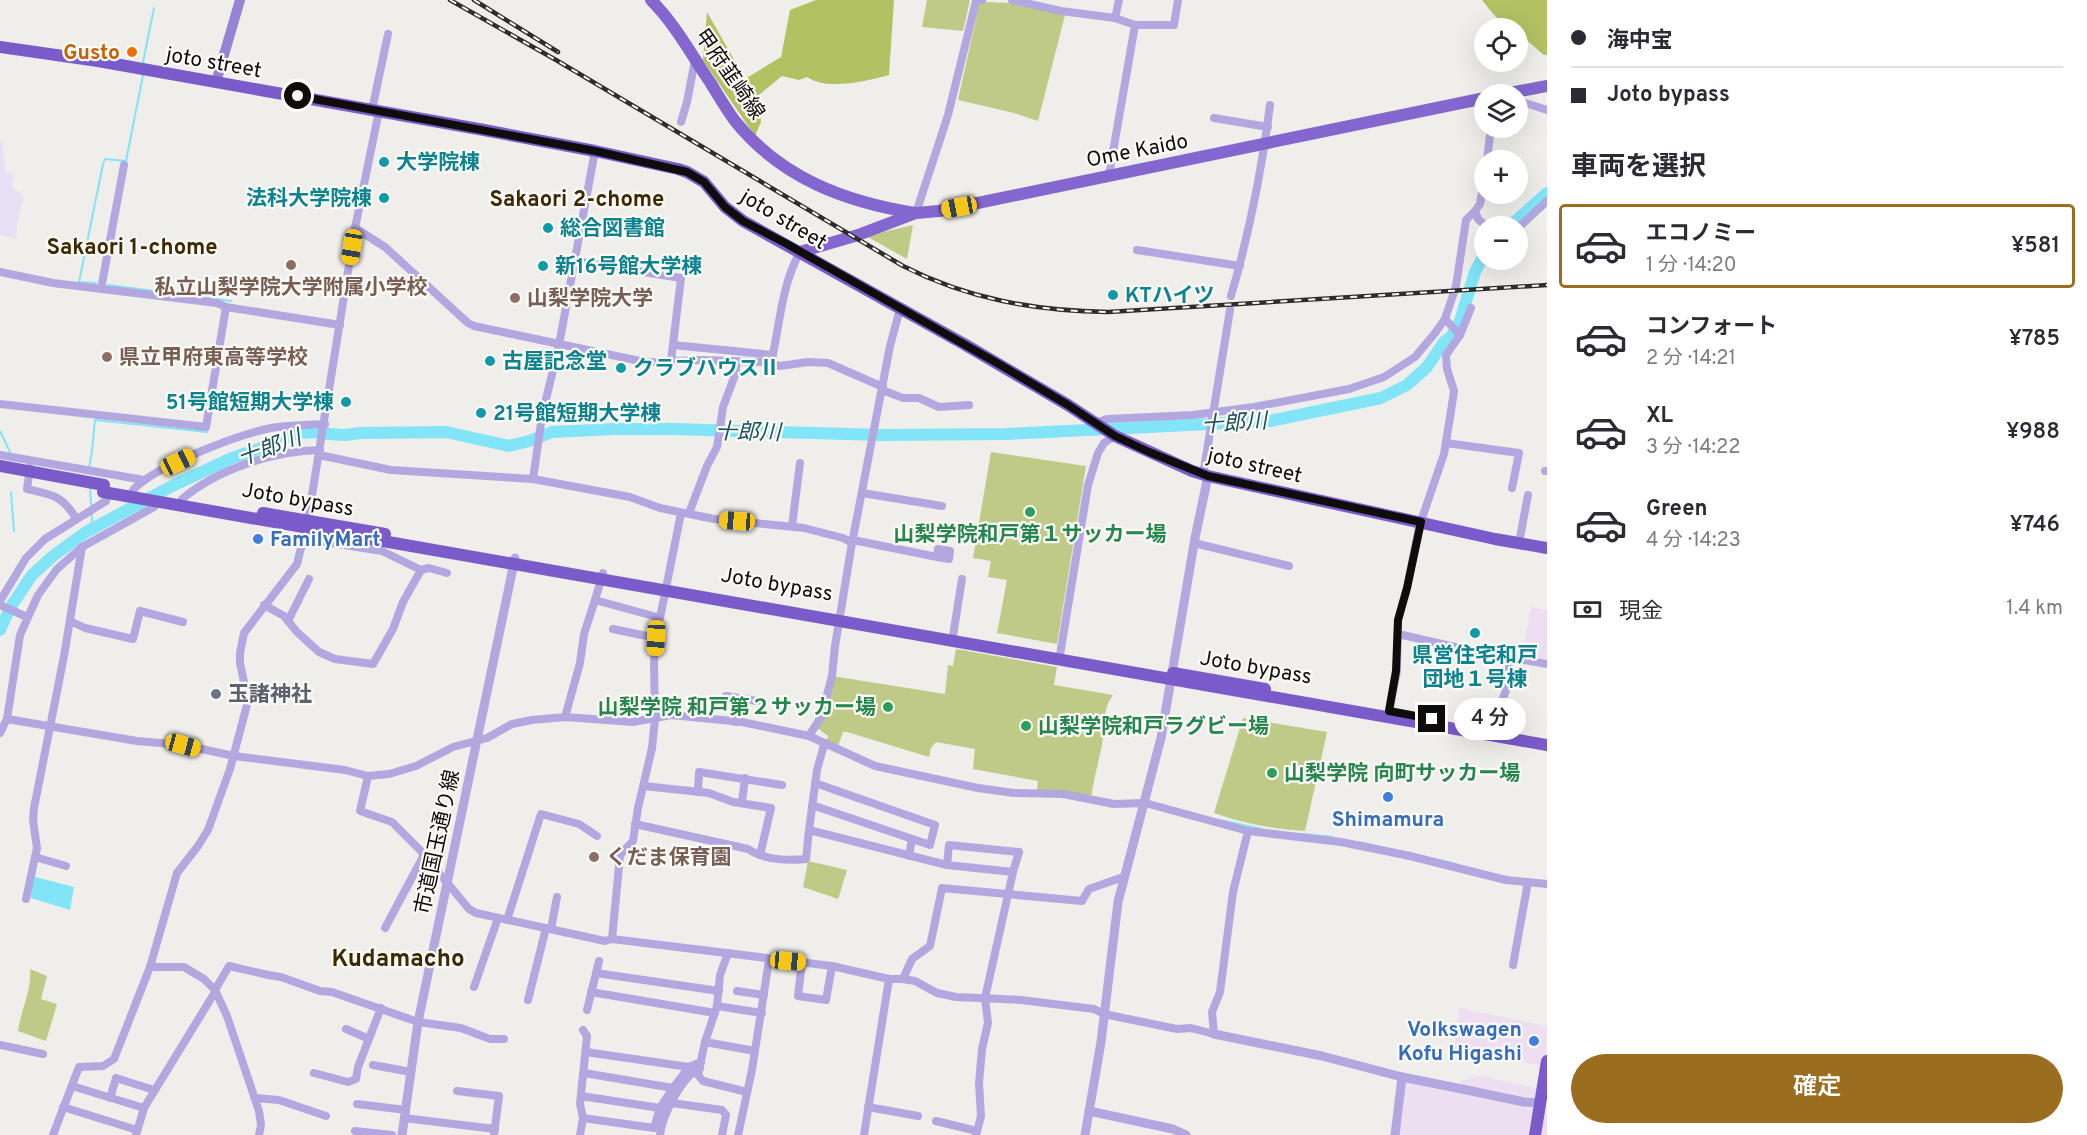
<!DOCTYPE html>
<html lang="ja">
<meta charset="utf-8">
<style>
body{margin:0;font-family:Overpass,"Noto Sans JP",sans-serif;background:#f7f7f7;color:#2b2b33;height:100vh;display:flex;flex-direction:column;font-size:22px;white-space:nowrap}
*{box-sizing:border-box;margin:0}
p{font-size:20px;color:#7c7c81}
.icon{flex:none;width:33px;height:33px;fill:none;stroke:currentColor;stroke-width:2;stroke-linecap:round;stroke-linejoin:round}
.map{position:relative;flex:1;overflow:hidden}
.sheet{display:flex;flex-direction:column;background:#fff;width:540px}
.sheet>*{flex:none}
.banner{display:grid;align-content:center;height:132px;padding:0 24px;background:#fff}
.controls{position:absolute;left:1474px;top:18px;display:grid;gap:12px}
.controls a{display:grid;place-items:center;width:54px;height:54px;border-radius:50%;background:#fff;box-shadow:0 6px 24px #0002;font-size:30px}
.end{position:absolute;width:27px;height:27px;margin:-14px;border:8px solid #0e0d0c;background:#fff;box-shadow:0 0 0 3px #fff}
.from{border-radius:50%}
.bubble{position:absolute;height:42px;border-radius:21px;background:#fff;box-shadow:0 6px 24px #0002;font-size:20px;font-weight:600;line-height:42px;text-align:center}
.car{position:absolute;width:18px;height:36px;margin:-18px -9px;border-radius:8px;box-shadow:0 0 4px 2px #0007;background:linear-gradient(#f5c518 24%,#345 0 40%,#f5c518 0 76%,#345 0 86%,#f5c518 0)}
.banner b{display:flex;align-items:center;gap:21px;height:57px;font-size:22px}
.banner b+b{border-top:2px solid #e1e1e2}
.banner i{width:15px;height:15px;background:#2b2b33}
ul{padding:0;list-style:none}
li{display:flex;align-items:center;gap:18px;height:84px;margin:0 12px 9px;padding:0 12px;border:3px solid transparent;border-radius:6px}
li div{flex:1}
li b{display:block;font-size:22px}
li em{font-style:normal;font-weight:600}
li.selected{border-color:#9b6d1e}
li>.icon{width:54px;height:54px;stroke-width:1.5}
h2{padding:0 24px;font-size:27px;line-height:72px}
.pay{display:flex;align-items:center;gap:15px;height:66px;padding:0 24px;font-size:22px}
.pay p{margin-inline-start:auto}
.cta{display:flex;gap:12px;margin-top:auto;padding:12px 24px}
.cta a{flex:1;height:69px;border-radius:36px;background:#9b6d1e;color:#fff;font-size:24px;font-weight:600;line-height:69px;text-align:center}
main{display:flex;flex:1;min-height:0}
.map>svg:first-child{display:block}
.commercial{fill:#eddef1}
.medical{fill:#e7e0f5}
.green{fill:#beca86}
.forest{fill:#b2c162}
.water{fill:#81e4f7}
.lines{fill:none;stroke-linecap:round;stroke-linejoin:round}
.stream{stroke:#81e4f7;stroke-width:2}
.river{stroke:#81e4f7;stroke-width:12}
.minor{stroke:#b3a7e0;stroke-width:8}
.tertiary{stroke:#b3a7e0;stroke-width:9}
.secondary{stroke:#9783d6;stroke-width:10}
.primary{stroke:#8367ce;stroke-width:12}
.trunk{stroke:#7b5aca;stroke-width:12}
.rail-casing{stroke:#2e2d2c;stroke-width:4.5}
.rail{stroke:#fcfbf7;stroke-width:2;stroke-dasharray:7;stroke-linecap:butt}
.trunk-bridge{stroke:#7b5aca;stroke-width:12}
.route{stroke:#0e0d0c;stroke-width:8}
.food-dot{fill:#e8710a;stroke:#fcfbf7;stroke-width:2}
.culture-dot{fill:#0f9aa8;stroke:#fcfbf7;stroke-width:2}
.education-dot{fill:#8d6e63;stroke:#fcfbf7;stroke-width:2}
.leisure-dot{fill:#2e9e5b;stroke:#fcfbf7;stroke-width:2}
.shop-dot{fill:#3f7fe0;stroke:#fcfbf7;stroke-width:2}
.worship-dot{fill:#6b7280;stroke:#fcfbf7;stroke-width:2}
.labels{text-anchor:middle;stroke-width:4.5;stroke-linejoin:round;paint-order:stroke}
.food-label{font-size:21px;font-weight:bold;fill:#c56008;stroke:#fcfbf7;text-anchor:end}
.street-label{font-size:21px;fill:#0e0d0c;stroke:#fcfbf7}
.culture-label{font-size:21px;font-weight:bold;fill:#0d838f;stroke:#fcfbf7;text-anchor:start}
.education-label{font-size:21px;font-weight:bold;fill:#785e54;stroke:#fcfbf7;text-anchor:start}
.leisure-label{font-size:21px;font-weight:bold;fill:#27864d;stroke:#fcfbf7;text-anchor:start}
.shop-label{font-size:21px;font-weight:bold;fill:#366cbe;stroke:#fcfbf7;text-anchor:start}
.worship-label{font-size:21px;font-weight:bold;fill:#5b616d;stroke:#fcfbf7;text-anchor:start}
.neighbourhood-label{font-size:22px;font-weight:bold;fill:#3f2903;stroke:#fcfbf7}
.water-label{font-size:22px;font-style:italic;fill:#18525c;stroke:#fcfbf7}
.quarter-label{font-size:24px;font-weight:bold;fill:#3f2903;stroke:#fcfbf7}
</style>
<main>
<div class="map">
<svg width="1547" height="1135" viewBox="0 0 1547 1135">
<rect width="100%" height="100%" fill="#efeeea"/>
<g class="commercial">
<polygon points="1531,607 1546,610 1547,608 1547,660 1523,657 1522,655"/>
<polygon points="1459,1008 1547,1026 1546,1066 1492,1058 1471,1053 1454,1053"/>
<polygon points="1480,1076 1542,1089 1539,1112 1547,1114 1547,1135 1395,1135 1402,1077 1456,1088 1462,1081"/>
</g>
<polygon class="medical" points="0,141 2,141 6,173 14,173 12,187 24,196 17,224 16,239 0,235"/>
<g class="green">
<polygon points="927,0 970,0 963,31 922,27"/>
<polygon points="985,2 1010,3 1065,15 1038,121 1014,113 958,100 979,5"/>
<polygon points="913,225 907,259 866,236"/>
<polygon points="991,452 1086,466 1057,644 997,633 1007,580 988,577 991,561 973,558"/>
<path d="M956 649 1057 667 1054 685 1113 695C1102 709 1105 728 1102 745 1098 762 1094 780 1091 797L1059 790H1037L1038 781 973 769 975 749 936 742 931 748 929 757 847 732H843L838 746 826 741 828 736 816 727 832 676 945 694 948 665 953 666Z"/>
<path d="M1243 718 1327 732 1305 831C1274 829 1244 824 1214 813Z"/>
<polygon points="808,861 847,870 838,899 803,887"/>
<path d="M30 969 47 976 41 999 57 1004 46 1041 18 1031C21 1010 32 990 30 969Z"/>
</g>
<g class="forest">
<path d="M816 0H894L889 75C867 81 827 91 807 77L799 80 782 76 759 95 761 122 755 136 703 60 707 12 745 79 781 57 790 10Z"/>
<path d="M1482 0H1547V55H1544L1518 33V28C1502 28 1491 11 1482 0Z"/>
</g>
<polygon class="water" points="35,877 74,887 70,910 31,898 33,878"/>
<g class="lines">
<g class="stream">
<polyline points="143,62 154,8"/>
<polyline points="96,283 79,282 103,164 105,159 126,161 143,75"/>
<polyline points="108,285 231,301"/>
<polyline points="0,431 10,452"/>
<path d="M89 467C93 452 93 436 95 420L207 432 208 428"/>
<polyline points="90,488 92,518 91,530"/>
<polyline points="11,492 14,531"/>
<polyline points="1220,820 1262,829"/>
<polyline points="1303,834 1333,837"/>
<polyline points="1359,842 1456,864"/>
</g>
<g class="river">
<polyline points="1510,226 1547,193"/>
<polyline points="0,630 10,608 32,575 53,556 86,532 174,485 232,458 273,444 297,433 319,432 329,434 345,435 360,433 446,432 509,446 529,441 552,432 614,429 672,429 882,435 1006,434 1270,421 1381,398 1407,385 1427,367 1444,342 1451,337 1459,324 1475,272 1485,253"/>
</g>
<g class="minor">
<polyline points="1012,0 1061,11 1115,18 1135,25 1174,25 1178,0"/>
<polyline points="1115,18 1119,0"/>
<polyline points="1518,92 1519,101 1547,110"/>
<polyline points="372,110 388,34"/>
<polyline points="1214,118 1268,127"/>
<polyline points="681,122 687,102 695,60"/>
<polyline points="1487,160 1491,128"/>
<polyline points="1109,175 1135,25"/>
<polyline points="1485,175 1480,204 1475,211 1478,219 1486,226"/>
<polyline points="916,213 948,115 976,1 982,0"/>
<polyline points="355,228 385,247 468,323 474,326 640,361 663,363 671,361"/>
<polyline points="1518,228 1547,201"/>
<polyline points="1137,250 1240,266"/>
<polyline points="575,261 681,278 671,361 702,360 763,362 780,366 808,362 828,363 883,387"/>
<polyline points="0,272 53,283 217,303 226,307 340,325"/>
<polyline points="101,289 124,165"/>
<path d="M1231 296C1249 234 1262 169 1270 105"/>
<polyline points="1445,319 1460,335"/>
<polyline points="673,345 773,355"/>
<path d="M771 363C780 325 781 286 800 252"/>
<polyline points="882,390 903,398 919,398 939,407 969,405"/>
<polyline points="0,404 206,427 226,307"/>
<polyline points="1096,423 1107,419 1193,415 1254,407 1349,389 1384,377 1415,357 1435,333 1445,319 1456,286 1466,220 1475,211"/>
<polyline points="1446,443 1519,453 1512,488"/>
<polyline points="0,455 144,480"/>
<polyline points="319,455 391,470 533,479 542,416 559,345 595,151"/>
<path d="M30 468 27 489C53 495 61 495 76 518"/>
<polyline points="1545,471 1547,471"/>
<polyline points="1203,475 1230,310"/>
<polyline points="533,479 630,497 660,508 714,519 804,528 843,538 852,543"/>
<path d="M133 490C155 466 245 431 278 427 293 425 309 425 325 424"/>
<polyline points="862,493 942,506"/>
<path d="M182 499C218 469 273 451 320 450"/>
<polyline points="689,513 707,466 717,447 723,407 735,375 737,362"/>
<polyline points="792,526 800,463"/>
<polyline points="853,540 937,557 949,559 950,551 938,549 937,557"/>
<polyline points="1194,543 1289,566"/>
<polyline points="1519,543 1528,495"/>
<polyline points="421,570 429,568 447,573"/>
<polyline points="595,600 603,573"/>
<polyline points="0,601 26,558 45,539 106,501 109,493"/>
<polyline points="0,605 27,617"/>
<polyline points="264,605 284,616 297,632 319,652 335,659 373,664 393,629 403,602 421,570 382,551 319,541 302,545"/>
<polyline points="70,621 85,628 133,639 140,611 183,622"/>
<polyline points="288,621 309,579"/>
<polyline points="613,629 656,638"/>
<polyline points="1398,634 1477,652 1547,664"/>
<polyline points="952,642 962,579"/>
<polyline points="1059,661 1088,485 1098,453 1104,443 1115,436"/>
<polyline points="726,696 757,701"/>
<polyline points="1501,704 1506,690 1510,658"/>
<polyline points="1389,711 1397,671 1398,620 1407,588 1419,527 1444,454 1451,411 1454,391 1447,369 1446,355 1460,335 1471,308"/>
<polyline points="565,717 580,663 584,634 595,600 657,617"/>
<polyline points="7,719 137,741 183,745 234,756 345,770 368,776 389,774 416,766 453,747 487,738 512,724 532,720 565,717 633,722 671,715 742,722 809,736 875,766 978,788 1014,793 1063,794 1114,804 1145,803 1248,831 1341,842 1410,856 1506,880 1547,884"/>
<polyline points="736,722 740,698"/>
<polyline points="0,733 7,719 20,635 38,595 57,569 82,547 154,507 155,502"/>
<polyline points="809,736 821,717 832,676 835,646 852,543 890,346 900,309"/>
<polyline points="824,745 817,770 809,830 947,865 1013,872 985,998 988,1023 982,1049 979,1083 981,1116 976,1135"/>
<polyline points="368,776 360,811 392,822 420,850 469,909 476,913 605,941 612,939 832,966 889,979 903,979 915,981 937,993 956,997 1021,1000 1094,1009 1104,1014 1177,1029 1191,1028 1214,1034 1212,1012 1220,992 1233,892 1248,831"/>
<polyline points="644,786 709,793 733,802 771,808 760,855"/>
<polyline points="698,792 699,772 782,785"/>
<polyline points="742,802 745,778"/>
<polyline points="812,805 930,845 935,825 815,783"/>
<path d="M635 824 748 849C764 860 788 861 806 859L809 830"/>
<polyline points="909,856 912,839"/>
<polyline points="35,857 66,866"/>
<polyline points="947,865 949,845 1019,852 1013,872"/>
<polyline points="26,899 37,848 33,820 34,808 64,656 82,547"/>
<polyline points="507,920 541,814 579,824 597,836"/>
<polyline points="385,928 424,855"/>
<polyline points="551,929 557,897"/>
<polyline points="612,939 620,855 633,841 638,808 652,748 655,719 654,663 657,617 660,618 681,513"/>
<polyline points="728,953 720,975 717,1006 705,1042 698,1075 703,1081 747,1092"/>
<polyline points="802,962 798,996 826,1000 832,966"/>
<polyline points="1513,965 1528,882"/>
<polyline points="150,967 184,967 204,979 215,990 227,1016 259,1111 261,1125 259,1135"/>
<polyline points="596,973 719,991"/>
<polyline points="903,979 912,959 930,946 942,888 1082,901 1089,889 1123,877"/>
<polyline points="474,987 498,918"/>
<polyline points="215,990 229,966 268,975 281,977 320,991 332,992 418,1022 461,1028 490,1039 504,1039"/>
<polyline points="737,991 764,995"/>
<polyline points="591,992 715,1013"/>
<polyline points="528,1000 546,928"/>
<polyline points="717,1006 762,1013"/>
<polyline points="587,1010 599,961"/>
<polyline points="346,1029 369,1039"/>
<polyline points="705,1042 755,1051"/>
<polyline points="0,1045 43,1054"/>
<polyline points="586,1052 689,1067 701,1062"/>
<polyline points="373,1065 411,1072"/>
<polyline points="314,1073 348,1082 356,1079 358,1067 381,1008"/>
<polyline points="584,1073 673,1088 689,1067"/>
<polyline points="72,1086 144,1108"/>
<polyline points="457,1091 499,1096 494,1135"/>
<polyline points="581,1096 660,1108"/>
<polyline points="110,1098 116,1078 154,1090"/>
<polyline points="255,1098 279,1100 326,1116"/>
<polyline points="672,1103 722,1110 726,1115 722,1135"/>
<polyline points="357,1104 406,1110"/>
<polyline points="63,1107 137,1130"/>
<polyline points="868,1107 918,1116"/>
<polyline points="404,1118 495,1129"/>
<polyline points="583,1118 654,1128 660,1108 673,1088"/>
<polyline points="936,1121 977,1131"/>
<polyline points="355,1131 392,1135"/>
<polyline points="53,1135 79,1067 103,1066 114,1059 150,967 177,873 198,846 208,830 230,769 248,701 240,663 240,653 244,633 297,564 308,520 355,228 379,111"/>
<polyline points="136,1135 144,1108 215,992"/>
<polyline points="580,1135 583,1118 580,1104 587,1036 583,1030"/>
<path d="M660 1135C662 1116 682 1076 700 1068"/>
<polyline points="738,1135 752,1070 769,960"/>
<polyline points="864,1135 889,979"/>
</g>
<g class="tertiary">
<polyline points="1214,1034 1322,1056 1402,1077 1457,1088 1524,1102 1540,1103"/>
<polyline points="1089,1111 1173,1129 1186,1135"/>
<polyline points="402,1135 418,1022 515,558"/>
<polyline points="1085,1135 1101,1042 1118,902 1161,738 1195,538 1208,476"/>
<polyline points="1395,1135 1402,1077"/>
</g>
<polyline class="secondary" points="216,82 240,0"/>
<g class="primary">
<path d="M651 0C675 24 691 54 710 82 718 95 726 109 735 121 781 178 845 202 915 213"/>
<polyline points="1504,94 1547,86"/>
<polyline points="800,252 858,235 916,213 939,211 1485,98"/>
</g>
<g class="trunk">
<polyline points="0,47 98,61 484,130 595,151 678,169 687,172 704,182 725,207 743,221 964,344 1068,405 1115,436 1192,471 1208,476 1495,539 1547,548"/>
<polyline points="103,492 1547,745"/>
<polyline points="263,513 385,534"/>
<polyline points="1173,673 1265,689"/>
<polyline points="1535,1135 1547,1061"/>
</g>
<defs>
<g id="rail">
<path d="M450 0 556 60 903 266C968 299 1035 311 1108 312L1547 285"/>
<polyline points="474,0 558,52"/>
</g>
</defs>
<use href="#rail" class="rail-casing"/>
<use href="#rail" class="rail"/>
<polyline class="trunk-bridge" points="0,466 104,485"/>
</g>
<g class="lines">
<polyline class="route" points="298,96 595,151 687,172 704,182 725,207 743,221 787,244 997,363 1068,405 1115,436 1149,452 1208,476 1421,522 1407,588 1398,620 1396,671 1389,711 1432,719"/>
</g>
<circle class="food-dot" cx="132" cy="52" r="6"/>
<g class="culture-dot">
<circle cx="384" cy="162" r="6"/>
<circle cx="384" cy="198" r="6"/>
<circle cx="548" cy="228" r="6"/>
<circle cx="543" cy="266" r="6"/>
<circle cx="1113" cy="295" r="6"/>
<circle cx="490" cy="361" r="6"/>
<circle cx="621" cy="368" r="6"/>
<circle cx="346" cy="402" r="6"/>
<circle cx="481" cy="413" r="6"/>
<circle cx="1475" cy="633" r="6"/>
</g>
<g class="education-dot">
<circle cx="291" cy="265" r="6"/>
<circle cx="515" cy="298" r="6"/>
<circle cx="107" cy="357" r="6"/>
<circle cx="594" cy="857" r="6"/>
</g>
<g class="leisure-dot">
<circle cx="1030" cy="512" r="6"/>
<circle cx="888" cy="707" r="6"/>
<circle cx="1026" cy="726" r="6"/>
<circle cx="1272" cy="773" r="6"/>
</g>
<g class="shop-dot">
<circle cx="258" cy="539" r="6"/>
<circle cx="1388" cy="797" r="6"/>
<circle cx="1534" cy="1041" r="6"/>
</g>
<circle class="worship-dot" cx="216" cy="694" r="6"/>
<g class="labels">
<g class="food-label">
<text x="120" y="59">Gusto</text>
</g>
<g class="street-label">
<text transform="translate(214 62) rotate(10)" y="7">joto street</text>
<text transform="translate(730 74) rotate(55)" y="7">甲府韮崎線</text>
<text transform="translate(1137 150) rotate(-11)" y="7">Ome Kaido</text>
<text transform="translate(784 219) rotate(31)" y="7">joto street</text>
<text transform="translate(1255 465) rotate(13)" y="7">joto street</text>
<text transform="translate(298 499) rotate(10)" y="7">Joto bypass</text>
<text transform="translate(777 584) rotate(10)" y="7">Joto bypass</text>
<text transform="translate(1256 667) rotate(10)" y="7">Joto bypass</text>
<text transform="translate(437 842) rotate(-78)" y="7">市道国玉通り線</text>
</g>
<g class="culture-label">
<text x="396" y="169">大学院棟</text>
<text x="372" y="205" text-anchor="end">法科大学院棟</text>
<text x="560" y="235">総合図書館</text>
<text x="555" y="273">新16号館大学棟</text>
<text x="1125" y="302">KTハイツ</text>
<text x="502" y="368">古屋記念堂</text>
<text x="633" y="375">クラブハウスⅡ</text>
<text x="334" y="409" text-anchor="end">51号館短期大学棟</text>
<text x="493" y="420">21号館短期大学棟</text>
<text x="1475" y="662" text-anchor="middle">県営住宅和戸<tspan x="1475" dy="24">団地１号棟</tspan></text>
</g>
<g class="education-label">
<text x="291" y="294" text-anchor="middle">私立山梨学院大学附属小学校</text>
<text x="527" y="305">山梨学院大学</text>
<text x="119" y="364">県立甲府東高等学校</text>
<text x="606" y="864">くだま保育園</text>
</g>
<g class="leisure-label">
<text x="1030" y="541" text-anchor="middle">山梨学院和戸第１サッカー場</text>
<text x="876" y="714" text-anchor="end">山梨学院 和戸第２サッカー場</text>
<text x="1038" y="733">山梨学院和戸ラグビー場</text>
<text x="1284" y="780">山梨学院 向町サッカー場</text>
</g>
<g class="shop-label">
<text x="270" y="546">FamilyMart</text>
<text x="1388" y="826" text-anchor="middle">Shimamura</text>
<text x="1522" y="1036" text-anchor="end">Volkswagen<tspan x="1522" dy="24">Kofu Higashi</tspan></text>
</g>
<g class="worship-label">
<text x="228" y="701">玉諸神社</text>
</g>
<g class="neighbourhood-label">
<text x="577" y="206">Sakaori 2-chome</text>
<text x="132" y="254">Sakaori 1-chome</text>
</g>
<g class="water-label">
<text transform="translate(1234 422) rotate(-4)" y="8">十郎川</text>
<text transform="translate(748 431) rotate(1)" y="8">十郎川</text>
<text transform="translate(269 447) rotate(-20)" y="8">十郎川</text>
</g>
<g class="quarter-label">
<text x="398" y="966">Kudamacho</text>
</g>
</g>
</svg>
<div class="controls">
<a><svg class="icon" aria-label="locate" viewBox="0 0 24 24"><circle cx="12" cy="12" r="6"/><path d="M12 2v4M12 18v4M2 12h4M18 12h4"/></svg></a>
<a><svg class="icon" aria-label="layers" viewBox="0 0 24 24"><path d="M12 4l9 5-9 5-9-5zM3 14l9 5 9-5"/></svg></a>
<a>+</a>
<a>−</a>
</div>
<i class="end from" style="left:298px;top:96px"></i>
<i class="end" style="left:1432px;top:719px"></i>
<div class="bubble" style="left:1454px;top:698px;width:72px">4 分</div>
<i class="car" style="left:959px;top:207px;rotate:259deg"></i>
<i class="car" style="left:352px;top:247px;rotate:189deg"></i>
<i class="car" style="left:178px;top:462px;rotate:65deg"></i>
<i class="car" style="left:737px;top:521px;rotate:274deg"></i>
<i class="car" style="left:656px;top:638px;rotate:183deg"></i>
<i class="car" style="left:183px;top:745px;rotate:105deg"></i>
<i class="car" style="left:788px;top:961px;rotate:95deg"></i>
</div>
<section class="sheet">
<div class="banner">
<b><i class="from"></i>海中宝</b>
<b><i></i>Joto bypass</b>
</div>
<h2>車両を選択</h2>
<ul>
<li class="selected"><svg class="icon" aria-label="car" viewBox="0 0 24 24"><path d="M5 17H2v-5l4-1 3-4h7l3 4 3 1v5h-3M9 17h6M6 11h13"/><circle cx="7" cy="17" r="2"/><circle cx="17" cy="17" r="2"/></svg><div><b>エコノミー</b><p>1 分 · 14:20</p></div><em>¥581</em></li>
<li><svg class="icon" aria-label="car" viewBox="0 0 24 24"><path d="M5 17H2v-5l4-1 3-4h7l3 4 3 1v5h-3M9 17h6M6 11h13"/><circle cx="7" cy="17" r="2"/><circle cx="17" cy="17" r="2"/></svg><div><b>コンフォート</b><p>2 分 · 14:21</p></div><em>¥785</em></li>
<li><svg class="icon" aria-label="car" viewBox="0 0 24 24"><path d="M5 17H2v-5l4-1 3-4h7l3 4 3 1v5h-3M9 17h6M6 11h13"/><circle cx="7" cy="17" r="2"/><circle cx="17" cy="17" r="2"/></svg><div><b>XL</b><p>3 分 · 14:22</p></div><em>¥988</em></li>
<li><svg class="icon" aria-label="car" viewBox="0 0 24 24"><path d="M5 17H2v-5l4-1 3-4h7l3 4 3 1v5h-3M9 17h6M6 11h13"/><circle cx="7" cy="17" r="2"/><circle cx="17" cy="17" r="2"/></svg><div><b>Green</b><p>4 分 · 14:23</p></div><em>¥746</em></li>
</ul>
<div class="pay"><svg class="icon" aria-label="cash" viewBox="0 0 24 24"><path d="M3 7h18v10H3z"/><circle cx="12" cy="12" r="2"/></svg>現金<p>1.4 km</p></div>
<div class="cta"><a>確定</a></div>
</section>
</main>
